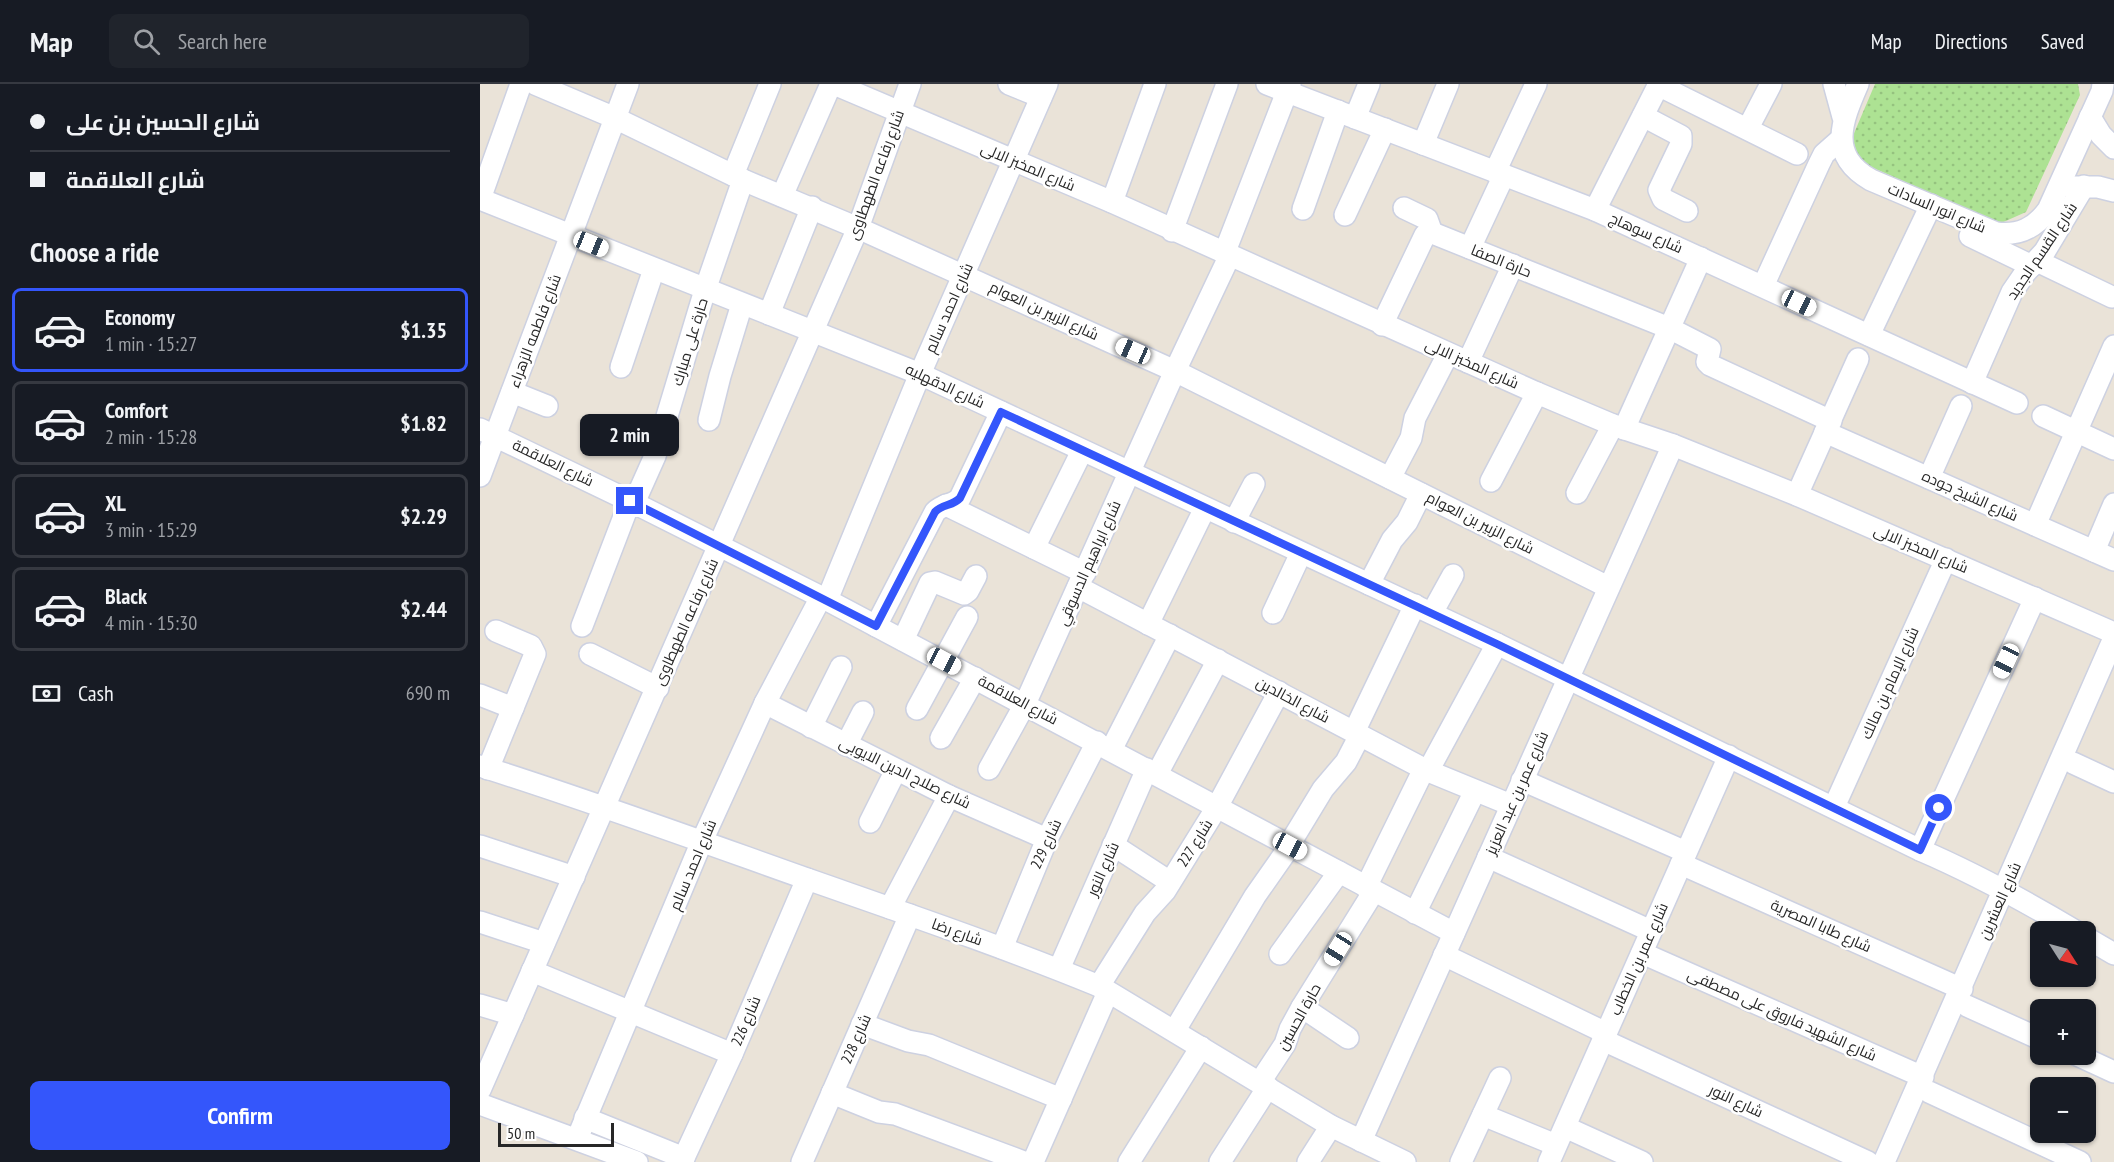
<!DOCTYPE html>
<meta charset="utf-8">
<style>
body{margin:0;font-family:"PT Sans Narrow",Cairo,sans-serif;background:#20242c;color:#f1f3f6;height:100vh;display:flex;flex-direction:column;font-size:22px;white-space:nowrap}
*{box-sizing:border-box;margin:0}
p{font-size:20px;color:#9ea1a6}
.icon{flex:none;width:33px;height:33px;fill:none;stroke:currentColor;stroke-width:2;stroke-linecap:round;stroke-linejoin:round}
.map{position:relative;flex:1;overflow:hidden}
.drawer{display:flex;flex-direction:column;background:#171b24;width:480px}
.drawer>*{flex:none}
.hud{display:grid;align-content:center;height:132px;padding:0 30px;background:#171b24}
.needle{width:39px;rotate:126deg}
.buttons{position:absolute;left:1550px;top:837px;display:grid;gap:12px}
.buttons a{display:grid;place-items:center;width:66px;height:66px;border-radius:9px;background:#171b24;box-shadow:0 2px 4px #0004;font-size:30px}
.scale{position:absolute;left:18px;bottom:15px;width:116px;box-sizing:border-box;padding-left:6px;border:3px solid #272727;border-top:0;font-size:16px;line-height:21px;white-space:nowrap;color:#272727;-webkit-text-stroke:4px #fff;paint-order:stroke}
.end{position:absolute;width:27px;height:27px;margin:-14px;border:8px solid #3456fb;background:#fff;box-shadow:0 0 0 3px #fff}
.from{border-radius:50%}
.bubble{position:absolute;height:42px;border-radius:9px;background:#171b24;box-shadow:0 2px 4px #0004;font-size:20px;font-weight:800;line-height:42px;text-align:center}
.car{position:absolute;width:18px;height:36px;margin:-18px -9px;border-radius:8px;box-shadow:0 0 4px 2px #0007;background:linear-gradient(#fff 24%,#345 0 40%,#fff 0 76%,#345 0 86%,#fff 0)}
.hud b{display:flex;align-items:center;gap:21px;height:57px;font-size:22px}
.hud b+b{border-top:2px solid #363941}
.hud i{width:15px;height:15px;background:#f1f3f6}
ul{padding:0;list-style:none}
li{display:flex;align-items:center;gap:18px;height:84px;margin:0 12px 9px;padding:0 18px;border:3px solid #363941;border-radius:9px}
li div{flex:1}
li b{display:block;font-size:22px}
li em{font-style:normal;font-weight:800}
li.active{border-color:#3456fb}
li>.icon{width:54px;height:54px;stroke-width:1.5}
h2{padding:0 30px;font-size:27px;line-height:72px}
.pay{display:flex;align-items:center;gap:15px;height:66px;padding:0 30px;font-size:22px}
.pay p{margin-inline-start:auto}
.action{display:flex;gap:12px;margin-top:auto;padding:12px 30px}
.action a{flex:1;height:69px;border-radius:9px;background:#3456fb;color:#fff;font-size:24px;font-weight:800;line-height:69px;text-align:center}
header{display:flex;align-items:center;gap:36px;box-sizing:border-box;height:84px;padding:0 30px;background:#171b24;border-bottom:2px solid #363941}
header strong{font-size:28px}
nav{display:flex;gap:33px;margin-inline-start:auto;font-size:21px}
.search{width:420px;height:54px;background:#20242c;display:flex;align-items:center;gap:15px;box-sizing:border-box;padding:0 21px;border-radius:9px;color:#9ea1a6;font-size:22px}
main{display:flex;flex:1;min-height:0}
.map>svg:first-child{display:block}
.grass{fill:url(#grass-dots)}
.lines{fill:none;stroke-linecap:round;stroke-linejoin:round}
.minor-casing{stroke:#cdd1e1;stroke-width:24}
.minor{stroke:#fff;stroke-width:21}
.route{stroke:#3456fb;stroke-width:8}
.labels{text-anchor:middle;stroke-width:5;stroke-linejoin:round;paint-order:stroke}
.street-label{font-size:15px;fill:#272727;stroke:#fff}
</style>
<header>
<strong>Map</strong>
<div class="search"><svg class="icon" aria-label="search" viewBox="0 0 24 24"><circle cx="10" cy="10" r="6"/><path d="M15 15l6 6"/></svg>Search here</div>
<nav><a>Map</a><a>Directions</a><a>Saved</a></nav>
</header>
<main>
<section class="drawer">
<div class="hud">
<b><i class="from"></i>شارع الحسين بن على</b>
<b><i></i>شارع العلاقمة</b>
</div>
<h2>Choose a ride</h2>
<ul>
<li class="active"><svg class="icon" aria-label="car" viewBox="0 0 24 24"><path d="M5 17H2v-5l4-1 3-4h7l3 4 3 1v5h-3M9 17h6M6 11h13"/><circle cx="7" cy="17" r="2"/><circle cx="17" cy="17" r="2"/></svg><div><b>Economy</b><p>1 min · 15:27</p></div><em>$1.35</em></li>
<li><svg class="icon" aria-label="car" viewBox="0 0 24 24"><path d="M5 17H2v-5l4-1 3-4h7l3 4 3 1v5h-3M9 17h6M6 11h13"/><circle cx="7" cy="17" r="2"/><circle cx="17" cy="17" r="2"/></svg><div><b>Comfort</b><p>2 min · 15:28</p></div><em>$1.82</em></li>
<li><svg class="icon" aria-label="car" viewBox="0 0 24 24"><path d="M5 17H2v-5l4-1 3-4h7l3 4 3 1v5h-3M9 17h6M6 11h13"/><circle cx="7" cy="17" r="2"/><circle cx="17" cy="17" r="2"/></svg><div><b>XL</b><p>3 min · 15:29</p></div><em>$2.29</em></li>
<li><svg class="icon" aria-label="car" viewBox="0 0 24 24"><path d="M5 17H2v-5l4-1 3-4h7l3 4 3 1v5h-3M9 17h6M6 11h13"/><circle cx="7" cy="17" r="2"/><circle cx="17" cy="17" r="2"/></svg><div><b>Black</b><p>4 min · 15:30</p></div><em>$2.44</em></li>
</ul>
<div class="pay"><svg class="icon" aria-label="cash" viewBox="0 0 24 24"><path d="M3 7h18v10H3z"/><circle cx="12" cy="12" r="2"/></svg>Cash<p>690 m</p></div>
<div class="action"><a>Confirm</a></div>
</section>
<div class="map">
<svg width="1634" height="1078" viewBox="0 0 1634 1078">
<defs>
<pattern id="grass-dots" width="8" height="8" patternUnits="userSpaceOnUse" patternTransform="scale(1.5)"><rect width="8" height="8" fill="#ade293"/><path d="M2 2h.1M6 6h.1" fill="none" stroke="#95c27f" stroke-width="1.8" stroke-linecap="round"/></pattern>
</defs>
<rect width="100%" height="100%" fill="#eae3d8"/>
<polygon class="grass" points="1395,0 1598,0 1600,11 1546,128 1519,140 1380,78 1372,54"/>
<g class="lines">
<defs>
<g id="minor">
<polyline points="55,0 135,34 263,96 378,144 695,287 1128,503"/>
<polyline points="354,0 632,118 1057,309 1133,341 1193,361 1317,411 1634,549"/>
<polyline points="529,0 561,13"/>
<polyline points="787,0 1115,126 1537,319"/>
<polyline points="1354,0 1363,33"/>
<path d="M1378 0C1362 37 1347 71 1391 96L1516 149C1539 152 1555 144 1568 126L1622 7 1623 0"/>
<polyline points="1178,1 1317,70"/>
<polyline points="1163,32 1201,52 1201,60 1179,106 1183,115 1207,127"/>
<polyline points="1610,33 1621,51 1634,64"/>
<polyline points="875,34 889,0"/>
<polyline points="1268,44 1291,0"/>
<polyline points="943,60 968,0"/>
<polyline points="1015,88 1056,0"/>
<polyline points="253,91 290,0"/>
<polyline points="1592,103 1618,103 1634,107"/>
<polyline points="302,112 351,0"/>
<path d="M0 115 440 290 1017 560 1440 766C1496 790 1545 817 1597 848"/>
<polyline points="0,115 41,0"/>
<polyline points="632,118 675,0"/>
<polyline points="924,124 947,135 952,149"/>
<polyline points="823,125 858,27"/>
<polyline points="1115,126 1179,0"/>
<polyline points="865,131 905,45"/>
<polyline points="692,147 747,0"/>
<polyline points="1490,152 1552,182"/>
<polyline points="990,164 1024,91"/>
<polyline points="744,170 810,0"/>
<polyline points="1557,177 1632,213"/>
<polyline points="1283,202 1339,80 1344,70 1361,55"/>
<polyline points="289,230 332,123"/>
<polyline points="902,241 945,151 950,148 1189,244 1230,265 1227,278 1230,281 1351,337"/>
<polyline points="1389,251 1451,121"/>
<polyline points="988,278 1033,181"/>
<polyline points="141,283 174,185"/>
<polyline points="1492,299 1532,208 1545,189 1565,167 1604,102"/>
<polyline points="32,308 67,322"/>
<polyline points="1563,332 1634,365"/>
<polyline points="229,336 240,292 262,220"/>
<polyline points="0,345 154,419 347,516 974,849"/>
<polyline points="1144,345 1221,174"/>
<polyline points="1345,348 1634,476"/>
<polyline points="0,392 148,0"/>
<polyline points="910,394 931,354 935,334 968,270"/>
<polyline points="1449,394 1481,322"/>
<polyline points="1011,397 1057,309"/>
<polyline points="1097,409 1133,341"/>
<polyline points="1317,411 1378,275"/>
<polyline points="154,419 175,372 225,206 263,96"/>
<polyline points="466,421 605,489"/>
<polyline points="754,438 774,400"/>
<polyline points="1555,441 1634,262"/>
<polyline points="554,464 602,367"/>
<polyline points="1614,467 1634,420"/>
<polyline points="889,500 912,456 927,438 941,410"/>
<polyline points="598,503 948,687 1031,721"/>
<polyline points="347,516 440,290 567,0"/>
<polyline points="793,529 821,469"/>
<polyline points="952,529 973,491"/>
<polyline points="668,540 725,424"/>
<polyline points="102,542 150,417"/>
<path d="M396 542 455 428C462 420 473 422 480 414L521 328"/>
<polyline points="423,556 450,499 455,498 484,510 488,507 496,492"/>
<polyline points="110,570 178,604"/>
<polyline points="0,611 33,624"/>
<polyline points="285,619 469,712 567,755"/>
<polyline points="437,625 487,533"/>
<polyline points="331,643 361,583"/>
<polyline points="874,648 935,521"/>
<polyline points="461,654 495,594"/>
<polyline points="366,661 383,628"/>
<polyline points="631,666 690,551"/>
<polyline points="1593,679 1634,698"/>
<path d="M0 682C111 717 220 757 330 796 427 830 524 863 619 902L851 1042 925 1078"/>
<polyline points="8,685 55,570 51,562 16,547"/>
<polyline points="509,685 545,620 695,287 749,173"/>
<polyline points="948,687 1017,560"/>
<polyline points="677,690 738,576"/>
<polyline points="1042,696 1206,768"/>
<polyline points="1354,723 1466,475"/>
<polyline points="390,738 416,686"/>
<polyline points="633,761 690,798"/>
<polyline points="809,761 843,705 866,678 880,651"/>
<polyline points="0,762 94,793"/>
<polyline points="1440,766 1555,514"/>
<polyline points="1008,773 1171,847"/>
<polyline points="1201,780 1482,905"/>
<polyline points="886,803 944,685"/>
<polyline points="410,824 469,712"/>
<polyline points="935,829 995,707"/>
<polyline points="0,838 64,859"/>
<polyline points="1605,853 1634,870"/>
<polyline points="522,864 567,755 617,658"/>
<polyline points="1162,869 1443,993"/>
<polyline points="800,870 859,788"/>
<polyline points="964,871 1126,949"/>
<polyline points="579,885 667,685"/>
<polyline points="52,887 252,970"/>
<polyline points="619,902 665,829 685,807 737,723 799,608"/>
<polyline points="0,921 33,931"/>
<polyline points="1487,922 1560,955"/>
<polyline points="822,923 868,954"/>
<polyline points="382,940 428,957 449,961 581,1015"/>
<polyline points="695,946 775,812 810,762"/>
<polyline points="1123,956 1388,1078"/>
<polyline points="1595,970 1634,988"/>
<polyline points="780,998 805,960 810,945 822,923 894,807"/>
<polyline points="0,1006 378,144 430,0"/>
<polyline points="1449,1008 1600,1078"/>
<polyline points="352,1009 399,1028 415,1030 544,1078"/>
<polyline points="0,1020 157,1078"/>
<polyline points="1003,1031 1076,1061"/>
<polyline points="105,1034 204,1074"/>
<polyline points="1085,1043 1162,1078"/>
<polyline points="97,1055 222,757 285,619 341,513"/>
<polyline points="881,1057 1193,361"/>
<polyline points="202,1078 252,970 327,795"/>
<polyline points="322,1078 430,831"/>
<polyline points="553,1078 628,908"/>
<polyline points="649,1078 721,963"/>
<polyline points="740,1078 788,1003"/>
<polyline points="828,1078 851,1042"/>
<polyline points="981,1078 1020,994"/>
<polyline points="1069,1078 1249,672"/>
<polyline points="1404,1078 1634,554"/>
</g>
</defs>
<use href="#minor" class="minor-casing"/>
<use href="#minor" class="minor"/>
</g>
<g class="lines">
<path class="route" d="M150 417 396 542 455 428C462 420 473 422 480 414L521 328 1017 560 1440 766 1459 724"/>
</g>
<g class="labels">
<g class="street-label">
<text transform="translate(548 83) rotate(23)" y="5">شارع المخبز الالى</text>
<text transform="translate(396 91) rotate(-70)" y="5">شارع رفاعه الطهطاوى</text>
<text transform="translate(1457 124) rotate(23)" y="5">شارع انور السادات</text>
<text transform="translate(1166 149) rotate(24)" y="5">شارع سوهاج</text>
<text transform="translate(1562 167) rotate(-56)" y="5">شارع القسم الجديد</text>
<text transform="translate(1021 177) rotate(22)" y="5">حارة الصفا</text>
<text transform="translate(469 224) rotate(-66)" y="5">شارع احمد سالم</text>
<text transform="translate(564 227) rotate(25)" y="5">شارع الزبير بن العوام</text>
<text transform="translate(55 247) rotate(-69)" y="5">شارع فاطمه الزهراء</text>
<text transform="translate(210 258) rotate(-73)" y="5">حارة على مبارك</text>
<text transform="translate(992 280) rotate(24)" y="5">شارع المخبز الالى</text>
<text transform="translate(465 302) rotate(25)" y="5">شارع الدقهليه</text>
<text transform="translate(73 379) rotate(26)" y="5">شارع العلاقمة</text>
<text transform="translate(1490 412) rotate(24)" y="5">شارع الشيخ جوده</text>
<text transform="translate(1000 439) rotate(27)" y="5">شارع الزبير بن العوام</text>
<text transform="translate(1441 465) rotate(23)" y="5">شارع المخبز الالى</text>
<text transform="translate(609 479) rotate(-66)" y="5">شارع ابراهيم الدسوقي</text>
<text transform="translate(206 538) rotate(-66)" y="5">شارع رفاعه الطهطاوى</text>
<text transform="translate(1410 599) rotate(-66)" y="5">شارع الإمام بن مالك</text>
<text transform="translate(538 616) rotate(28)" y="5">شارع العلاقمة</text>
<text transform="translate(813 616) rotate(28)" y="5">شارع الخالدين</text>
<text transform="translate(425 689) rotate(26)" y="5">شارع صلاح الدين الايوبى</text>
<text transform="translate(1037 709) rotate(-66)" y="5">شارع عمر بن عبد العزيز</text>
<text transform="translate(715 759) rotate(-58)" y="5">شارع 227</text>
<text transform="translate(566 760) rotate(-65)" y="5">شارع 229</text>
<text transform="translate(213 781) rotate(-67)" y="5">شارع احمد سالم</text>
<text transform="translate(623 785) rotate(-66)" y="5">شارع النور</text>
<text transform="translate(1520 817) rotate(-66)" y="5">شارع العشرين</text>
<text transform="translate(1341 842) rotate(24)" y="5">شارع طابا المصرية</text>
<text transform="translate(477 848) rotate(20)" y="5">شارع رضا</text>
<text transform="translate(1159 875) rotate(-66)" y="5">شارع عمر بن الخطاب</text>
<text transform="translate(1302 931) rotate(24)" y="5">شارع الشهيد فاروق على مصطفى</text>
<text transform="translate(819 933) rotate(-61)" y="5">حارة الحسين</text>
<text transform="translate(266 937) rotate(-67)" y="5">شارع 226</text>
<text transform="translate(376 955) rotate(-66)" y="5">شارع 228</text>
<text transform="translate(1256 1017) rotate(25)" y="5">شارع النور</text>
</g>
</g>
</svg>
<div class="buttons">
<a><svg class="needle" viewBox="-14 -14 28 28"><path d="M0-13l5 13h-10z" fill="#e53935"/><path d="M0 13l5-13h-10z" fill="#9ea1a6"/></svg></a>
<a>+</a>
<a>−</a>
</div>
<div class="scale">50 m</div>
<i class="end from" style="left:1459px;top:724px"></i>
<i class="end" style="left:150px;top:417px"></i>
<div class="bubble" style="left:100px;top:330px;width:99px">2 min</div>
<i class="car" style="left:111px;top:160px;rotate:112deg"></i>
<i class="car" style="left:1319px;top:219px;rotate:115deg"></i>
<i class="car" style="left:653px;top:267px;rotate:294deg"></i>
<i class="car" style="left:464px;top:577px;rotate:118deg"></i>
<i class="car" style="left:1526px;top:577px;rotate:205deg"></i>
<i class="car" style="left:810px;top:762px;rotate:118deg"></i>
<i class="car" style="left:858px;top:865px;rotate:212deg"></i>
</div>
</main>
